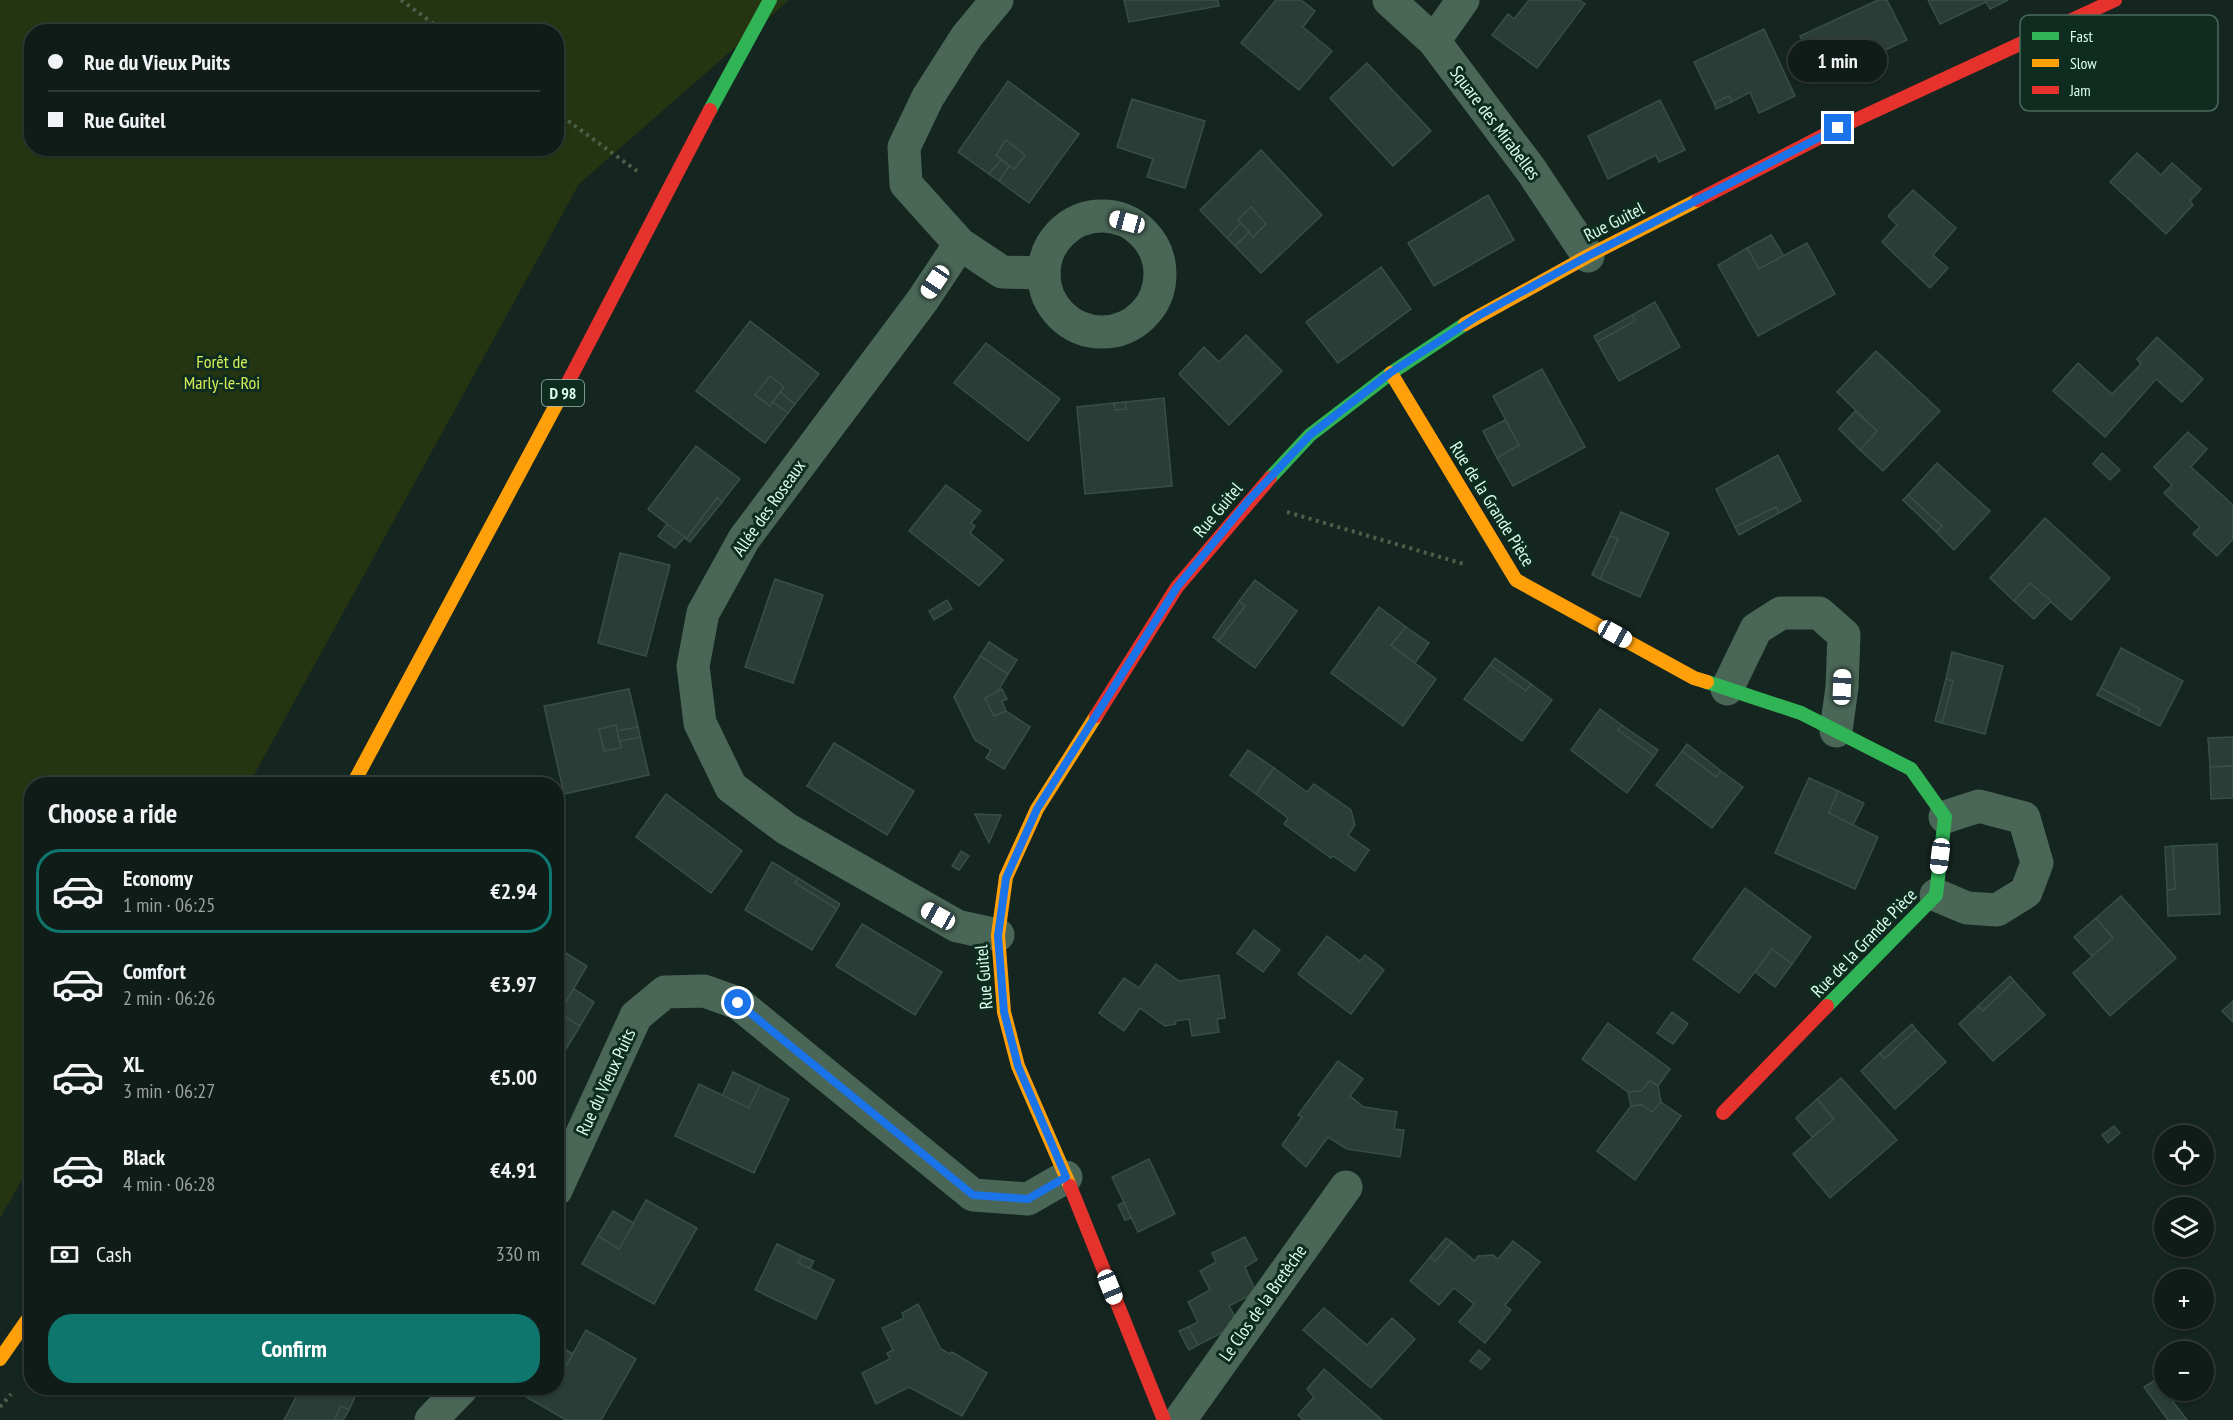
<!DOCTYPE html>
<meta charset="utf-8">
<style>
body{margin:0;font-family:"PT Sans Narrow",sans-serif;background:#1e2924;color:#f1f3f6;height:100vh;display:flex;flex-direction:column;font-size:22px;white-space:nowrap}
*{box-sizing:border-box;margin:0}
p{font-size:20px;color:#9ca1a1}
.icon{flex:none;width:33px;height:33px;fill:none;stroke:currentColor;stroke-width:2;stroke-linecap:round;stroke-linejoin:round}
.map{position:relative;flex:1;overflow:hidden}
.details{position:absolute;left:24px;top:777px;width:540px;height:618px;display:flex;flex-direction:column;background:#101c17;border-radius:24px;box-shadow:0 2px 4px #0004,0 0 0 2px #303a36}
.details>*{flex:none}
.top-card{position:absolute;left:24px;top:24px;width:540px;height:132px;border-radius:24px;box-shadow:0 2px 4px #0004,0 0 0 2px #303a36;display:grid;align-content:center;height:132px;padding:0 24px;background:#101c17}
.fabs{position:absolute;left:2154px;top:1125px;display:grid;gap:12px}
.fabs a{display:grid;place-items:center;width:60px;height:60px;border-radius:50%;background:#101c17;box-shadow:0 2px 4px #0004,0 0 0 2px #303a36;font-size:30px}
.end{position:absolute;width:27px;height:27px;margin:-14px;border:8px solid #1a73e8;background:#fff;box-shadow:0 0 0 3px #fff}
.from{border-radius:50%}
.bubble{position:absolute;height:42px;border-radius:21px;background:#101c17;box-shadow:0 2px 4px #0004,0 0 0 2px #303a36;font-size:20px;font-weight:800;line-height:42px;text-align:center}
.car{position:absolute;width:18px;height:36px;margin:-18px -9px;border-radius:8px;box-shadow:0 0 4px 2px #0007;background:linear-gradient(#fff 24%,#345 0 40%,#fff 0 76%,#345 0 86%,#fff 0)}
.top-card b{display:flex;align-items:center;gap:21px;height:57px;font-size:22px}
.top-card b+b{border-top:2px solid #303a36}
.top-card i{width:15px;height:15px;background:#f1f3f6}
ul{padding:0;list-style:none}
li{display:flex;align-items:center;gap:18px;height:84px;margin:0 12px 9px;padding:0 12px;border:3px solid transparent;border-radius:24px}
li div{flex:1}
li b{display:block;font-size:22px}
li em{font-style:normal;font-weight:800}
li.current{border-color:#0f766e}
li>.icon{width:54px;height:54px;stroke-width:1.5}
h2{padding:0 24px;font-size:27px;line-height:72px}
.pay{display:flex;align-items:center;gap:15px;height:66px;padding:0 24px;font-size:22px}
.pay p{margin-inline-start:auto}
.cta{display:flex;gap:12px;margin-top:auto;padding:12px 24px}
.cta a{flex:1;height:69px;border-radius:24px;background:#0f766e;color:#fff;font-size:24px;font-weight:800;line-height:69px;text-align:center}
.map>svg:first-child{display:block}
.green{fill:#253512;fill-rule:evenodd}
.building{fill:#2a3d36;stroke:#375046;stroke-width:1.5}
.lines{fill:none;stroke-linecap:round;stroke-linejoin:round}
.path{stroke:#4b614a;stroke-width:4;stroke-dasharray:3 4.5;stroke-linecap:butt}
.street{stroke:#496657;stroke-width:33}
.fast{stroke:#30b455;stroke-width:14}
.slow{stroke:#ff9f0a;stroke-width:14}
.jam{stroke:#e5322d;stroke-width:14}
.route{stroke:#1a73e8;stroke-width:8}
.labels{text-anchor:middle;stroke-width:6;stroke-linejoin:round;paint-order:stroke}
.shield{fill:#0e2c20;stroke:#9cc0b0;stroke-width:1.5}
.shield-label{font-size:16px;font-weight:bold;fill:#d9ffed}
.street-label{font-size:18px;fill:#d9ffed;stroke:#0e2c20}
.park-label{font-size:18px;fill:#d4ed57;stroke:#0e2c20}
.key{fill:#0e2c20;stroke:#4b6b5e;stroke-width:1.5}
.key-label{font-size:16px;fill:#d9ffed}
</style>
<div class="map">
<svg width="2233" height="1420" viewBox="0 0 2233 1420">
<rect width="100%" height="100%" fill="#15251f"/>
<path class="green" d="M0 0H789L579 184 249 784H32L31 1164 0 1218ZM32 32H556V148H32Z"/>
<g class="building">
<polygon points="1124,0 1218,0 1219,6 1129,22"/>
<polygon points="1276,0 1301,0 1315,11 1303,27 1332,51 1299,90 1241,43"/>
<polygon points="1529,0 1579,0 1585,4 1537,68 1492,35 1508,14 1514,19"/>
<polygon points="1878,0 1887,0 1907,40 1821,80 1800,36"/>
<polygon points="1928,0 2008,0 1990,9 1986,2 1940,24"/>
<polygon points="1764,29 1795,96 1759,113 1750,92 1732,102 1729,96 1714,103 1694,62"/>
<polygon points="1367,63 1431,131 1393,166 1330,98"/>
<polygon points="1008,81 1079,134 1029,203 999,181 1009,166 1014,169 1025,155 1006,140 996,155 1001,160 989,174 958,152"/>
<polygon points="1729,96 1732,102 1716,109 1714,103"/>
<polygon points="1132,99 1205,121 1185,188 1147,177 1153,159 1117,147"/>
<polygon points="1660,100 1685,150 1659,162 1656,155 1608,179 1588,136"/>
<polygon points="1006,140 1025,155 1014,169 996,155"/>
<polygon points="1261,150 1322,215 1261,273 1235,246 1249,232 1253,237 1266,224 1251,207 1238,220 1241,223 1227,238 1200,210"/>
<polygon points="2137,153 2161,175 2172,163 2201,189 2190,201 2193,205 2166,234 2110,182"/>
<polygon points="1001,160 1009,166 999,181 989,174"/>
<polygon points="1913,190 1956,228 1933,255 1948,268 1930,288 1882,242 1897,225 1888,216"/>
<polygon points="1488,195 1514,240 1434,286 1408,243"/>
<polygon points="1251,207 1266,224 1253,237 1238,220"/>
<polygon points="1241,223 1249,232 1235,246 1227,238"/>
<polygon points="1771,235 1784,256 1759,269 1747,248"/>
<polygon points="1807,243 1835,294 1758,336 1718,265 1747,248 1759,269"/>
<polygon points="1381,267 1411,309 1338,363 1306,322"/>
<polygon points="1655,302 1680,347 1619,381 1597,342 1635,321 1632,315"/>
<polygon points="1632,315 1635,321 1597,342 1594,336"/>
<polygon points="750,321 819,374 795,404 780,392 784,387 770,376 755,395 770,406 773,402 788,413 765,443 696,391"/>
<polygon points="1246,335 1282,371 1229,425 1179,374 1204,347 1219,362"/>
<polygon points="2157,337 2203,379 2182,402 2156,379 2105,437 2053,391 2078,363 2112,394 2141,364 2137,359"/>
<polygon points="986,343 1060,399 1028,441 954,383"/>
<polygon points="1876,351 1940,411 1883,471 1860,450 1877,431 1837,392"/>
<polygon points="1542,369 1585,447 1513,486 1497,458 1519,445 1493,396"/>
<polygon points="770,376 784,387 770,406 755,395"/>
<polygon points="780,392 795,404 788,413 773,402"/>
<polygon points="1164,398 1172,486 1085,494 1077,407 1114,403 1115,410 1126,409 1125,402"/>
<polygon points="1125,402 1126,409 1115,410 1114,403"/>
<polygon points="1855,411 1877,431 1860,450 1839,429"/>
<polygon points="1505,420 1519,445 1497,458 1483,431"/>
<polygon points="2188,432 2207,449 2191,467 2233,505 2233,539 2217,556 2193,534 2200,527 2164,493 2172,485 2154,467"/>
<polygon points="696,446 740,479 722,502 717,498 686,539 648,509"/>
<polygon points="2102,453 2120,470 2110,480 2093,464"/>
<polygon points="1778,455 1801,501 1779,513 1776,507 1735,527 1716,489"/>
<polygon points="1937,463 1990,511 1954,550 1936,532 1942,526 1908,495"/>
<polygon points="946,485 981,511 971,523 975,526 970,533 1003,560 979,586 909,531"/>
<polygon points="1908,495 1942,526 1936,532 1903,500"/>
<polygon points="717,498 722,502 690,542 686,539"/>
<polygon points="1776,507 1779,513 1739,535 1735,527"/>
<polygon points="1621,512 1669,533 1640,597 1600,579 1618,539 1610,536"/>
<polygon points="2045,518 2110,578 2071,620 2030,583 2014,601 1990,578"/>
<polygon points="667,524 685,537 675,548 658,536"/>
<polygon points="1610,536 1618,539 1600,579 1592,575"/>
<polygon points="620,553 670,565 646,656 598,643"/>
<polygon points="775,579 823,595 793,683 745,667"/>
<polygon points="1255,580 1297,611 1255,668 1218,641 1245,606 1239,601"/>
<polygon points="2030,583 2051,601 2034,619 2014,601"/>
<polygon points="947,600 952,609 934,620 929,611"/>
<polygon points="1239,601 1245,606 1218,641 1213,637"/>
<polygon points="1379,607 1406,627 1391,645 1436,679 1403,726 1331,673"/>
<polygon points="1406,627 1429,643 1415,663 1391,645"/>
<polygon points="989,642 1017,660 1008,674 980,656"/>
<polygon points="2121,648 2183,681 2160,726 2137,715 2140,709 2101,688"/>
<polygon points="1952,652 2003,666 1985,734 1942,723 1953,681 1946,679"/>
<polygon points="980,656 1008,674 998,691 985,698 994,716 1006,711 1030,727 1004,769 986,758 991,750 975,740 954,697"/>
<polygon points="1495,658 1531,684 1526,691 1490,665"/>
<polygon points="1490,665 1526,691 1531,684 1552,700 1522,741 1464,699"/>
<polygon points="1946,679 1953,681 1942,723 1935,721"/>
<polygon points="2101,688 2140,709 2137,715 2097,695"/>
<polygon points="629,689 638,727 617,731 616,725 599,729 604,751 621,748 620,741 640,737 649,775 564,794 544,706"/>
<polygon points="1002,689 1007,699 1002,701 1006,711 994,716 985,698"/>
<polygon points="1600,709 1623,726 1618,730 1654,756 1627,793 1571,750"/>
<polygon points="616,725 621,748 604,751 599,729"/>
<polygon points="1623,726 1658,750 1654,756 1618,730"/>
<polygon points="638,727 640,737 620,741 617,731"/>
<polygon points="2233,737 2233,766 2210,767 2208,738"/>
<polygon points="834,743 914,791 887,835 807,786"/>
<polygon points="1687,744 1721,771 1716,777 1682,751"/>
<polygon points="1248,750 1274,768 1256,794 1230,775"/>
<polygon points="1682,751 1716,777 1721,771 1743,787 1712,828 1656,785"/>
<polygon points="2233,766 2233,798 2211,799 2210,767"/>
<polygon points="1274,768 1307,792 1314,784 1351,810 1355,825 1348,835 1369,850 1355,871 1333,856 1331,858 1284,824 1288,818 1256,794"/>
<polygon points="1809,778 1838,791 1829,813 1878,837 1855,889 1775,853"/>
<polygon points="1838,791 1864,803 1853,825 1829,813"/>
<polygon points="666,794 742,851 711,893 636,837"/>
<polygon points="975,814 1001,815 989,843"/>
<polygon points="2217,844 2220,914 2168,916 2167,890 2175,889 2173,846"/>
<polygon points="2173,846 2175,889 2167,890 2165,847"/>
<polygon points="961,851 969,856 959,870 952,866"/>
<polygon points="772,862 798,878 795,883 837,909 812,950 745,910"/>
<polygon points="798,878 840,904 837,909 795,883"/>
<polygon points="1745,888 1811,937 1792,964 1772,949 1739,993 1693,959"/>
<polygon points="2121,896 2176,958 2110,1016 2073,973 2113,938 2096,918"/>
<polygon points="2096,918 2113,938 2092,956 2074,937"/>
<polygon points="862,924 942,972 915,1015 836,966"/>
<polygon points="1254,930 1280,950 1263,972 1237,953"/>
<polygon points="1327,936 1360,961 1365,955 1384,970 1351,1014 1298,974"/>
<polygon points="556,947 587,966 559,1013 580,1026 563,1054 556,1050"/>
<polygon points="1772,949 1792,964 1775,987 1755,972"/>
<polygon points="1156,964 1179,981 1219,975 1225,1018 1217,1019 1219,1032 1192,1036 1189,1019 1175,1021 1176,1024 1165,1026 1140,1008 1124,1031 1099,1013 1124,978 1139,988"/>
<polygon points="2010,976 2014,981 1983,1011 1978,1006"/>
<polygon points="2014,981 2045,1015 1993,1061 1959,1024 1978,1006 1983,1011"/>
<polygon points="574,989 594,1002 580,1026 559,1013"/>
<polygon points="2233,1001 2233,1022 2222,1011"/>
<polygon points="1672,1012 1688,1024 1673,1044 1657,1033"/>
<polygon points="1608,1023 1670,1069 1658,1086 1650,1081 1641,1091 1628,1092 1582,1059"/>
<polygon points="1912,1024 1916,1030 1884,1059 1880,1053"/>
<polygon points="1916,1030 1946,1062 1895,1109 1861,1071 1880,1053 1884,1059"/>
<polygon points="1338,1061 1363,1079 1350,1096 1364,1107 1397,1112 1394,1129 1404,1130 1400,1157 1347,1149 1328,1137 1306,1167 1282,1145 1302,1117 1298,1115"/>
<polygon points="733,1072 760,1085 749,1108 722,1096"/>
<polygon points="1841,1078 1897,1140 1830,1198 1793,1154 1834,1119 1817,1099"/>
<polygon points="1650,1081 1658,1086 1661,1102 1652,1112 1642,1105 1631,1106 1628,1092 1641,1091"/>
<polygon points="699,1084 749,1108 760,1085 789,1099 754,1173 675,1136"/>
<polygon points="1817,1099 1834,1119 1812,1137 1796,1118"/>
<polygon points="1661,1102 1681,1116 1635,1180 1597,1151 1631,1106 1642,1105 1652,1112"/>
<polygon points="2114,1126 2120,1133 2108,1143 2102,1135"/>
<polygon points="1149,1159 1175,1214 1138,1232 1112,1177"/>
<polygon points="646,1200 697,1228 654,1304 582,1264 598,1236 619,1249"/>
<polygon points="1124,1202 1131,1218 1125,1220 1118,1205"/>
<polygon points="613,1211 634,1223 619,1249 598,1236"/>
<polygon points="1245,1237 1257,1260 1245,1267 1256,1292 1229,1306 1239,1324 1198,1345 1188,1327 1198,1322 1188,1302 1210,1290 1200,1271 1216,1262 1212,1253"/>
<polygon points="1446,1238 1452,1242 1435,1262 1430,1257"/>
<polygon points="1513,1241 1540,1262 1505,1305 1511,1310 1485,1343 1459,1322 1474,1304 1454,1288 1439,1305 1410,1281 1430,1257 1435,1262 1452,1242 1475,1261 1478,1256 1493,1255 1498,1259"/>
<polygon points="777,1244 802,1256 798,1263 834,1280 816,1319 755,1290"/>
<polygon points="802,1256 814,1261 810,1268 798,1263"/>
<polygon points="918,1304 941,1349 950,1354 952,1352 987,1373 962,1416 909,1387 876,1404 862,1373 890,1359 887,1353 893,1350 882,1328 904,1318 902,1313"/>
<polygon points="1324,1308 1367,1345 1392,1318 1415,1339 1371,1388 1303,1330"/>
<polygon points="1188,1327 1198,1345 1189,1350 1179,1331"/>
<polygon points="586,1330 636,1359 601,1420 566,1420 521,1394 524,1388 556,1388 556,1377 559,1378"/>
<polygon points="2187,1340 2196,1352 2178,1352"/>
<polygon points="556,1344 573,1354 559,1378 556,1377"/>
<polygon points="1479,1350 1490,1359 1481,1369 1470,1361"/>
<polygon points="1324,1369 1382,1420 1303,1420 1298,1415 1314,1397 1307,1389"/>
<polygon points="2157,1379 2164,1390 2187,1420 2168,1420 2144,1387"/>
<polygon points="301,1388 359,1388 349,1410 341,1406 334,1420 284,1420"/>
<polygon points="341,1406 349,1410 343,1420 334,1420"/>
</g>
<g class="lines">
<g class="path">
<polyline points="401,0 445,32"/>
<polyline points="556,112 637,171"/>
<polyline points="1287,512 1464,564"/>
<polyline points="0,1407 11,1394"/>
</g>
<g class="street">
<polyline points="997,0 967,36 928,97 904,147 906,184 960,244 1002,272 1044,273"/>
<polyline points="1389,0 1434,41 1531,170 1588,256"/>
<polyline points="1434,41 1463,0"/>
<circle cx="1102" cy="274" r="58"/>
<polyline points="960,244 922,301 744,539 703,613 693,666 700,723 731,787 787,829 957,926 998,935"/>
<polyline points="1727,689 1756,629 1781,613 1819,613 1844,635 1842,687 1836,731"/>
<polyline points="1936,895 1967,908 1997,910 2026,892 2037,863 2024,818 1979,806 1945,817"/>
<polyline points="556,1190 636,1016 665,992 704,991 738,1003 973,1195 1028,1199 1066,1177"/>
<polyline points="431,1420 462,1388"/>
<polyline points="1180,1420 1346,1187"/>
</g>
<g class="fast">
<polyline points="710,110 770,0"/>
<polyline points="1270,478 1310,435 1391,373 1465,324"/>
<polyline points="1707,682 1801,713 1911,769 1945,817 1936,895 1827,1006"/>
</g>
<g class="slow">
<polyline points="1465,324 1588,256 1698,200"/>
<polyline points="1391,373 1516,580 1694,678 1707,682"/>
<polyline points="353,784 563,392"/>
<polyline points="1070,1186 1018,1066 1004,1012 998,935 1006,877 1037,809 1096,716"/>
<polyline points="0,1359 32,1313"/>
</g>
<g class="jam">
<polyline points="1698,200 1838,128 2115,0"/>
<polyline points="563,392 710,110"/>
<polyline points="1096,716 1177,587 1270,478"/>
<polyline points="1723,1113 1827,1006"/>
<polyline points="1070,1186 1164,1420"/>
</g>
</g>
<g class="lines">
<polyline class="route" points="738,1003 973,1195 1028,1199 1066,1177 1018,1066 1004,1012 998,936 1006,878 1037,809 1177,587 1249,500 1310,435 1390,373 1478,316 1588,256 1838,128"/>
</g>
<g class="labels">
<rect class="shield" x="542" y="380" width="42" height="26" rx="4.5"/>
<g class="shield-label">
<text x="563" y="399">D 98</text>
</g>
<g class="street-label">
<text transform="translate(1495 123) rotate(53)" y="6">Square des Mirabelles</text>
<text transform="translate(1614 222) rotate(-27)" y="6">Rue Guitel</text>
<text transform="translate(1492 504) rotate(58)" y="6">Rue de la Grande Pièce</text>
<text transform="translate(769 508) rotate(-55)" y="6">Allée des Roseaux</text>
<text transform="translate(1218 510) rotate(-50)" y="6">Rue Guitel</text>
<text transform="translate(1864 943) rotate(-46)" y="6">Rue de la Grande Pièce</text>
<text transform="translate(984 977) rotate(-95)" y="6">Rue Guitel</text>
<text transform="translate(606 1082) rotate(-65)" y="6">Rue du Vieux Puits</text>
<text transform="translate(1263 1303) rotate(-55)" y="6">Le Clos de la Bretèche</text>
</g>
<g class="park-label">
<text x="222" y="368">Forêt de<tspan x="222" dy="21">Marly-le-Roi</tspan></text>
</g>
</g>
<rect x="2020" y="15" width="198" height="96" rx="9" class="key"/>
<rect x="2032" y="32" width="27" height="8" fill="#30b455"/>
<rect x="2032" y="59" width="27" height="8" fill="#ff9f0a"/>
<rect x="2032" y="86" width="27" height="8" fill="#e5322d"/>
<g class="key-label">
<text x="2070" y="42">Fast</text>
<text x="2070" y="69">Slow</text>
<text x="2070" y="96">Jam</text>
</g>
</svg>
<div class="fabs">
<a><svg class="icon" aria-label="locate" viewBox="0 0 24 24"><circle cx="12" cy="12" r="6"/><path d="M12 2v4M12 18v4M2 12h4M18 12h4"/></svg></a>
<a><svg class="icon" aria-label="layers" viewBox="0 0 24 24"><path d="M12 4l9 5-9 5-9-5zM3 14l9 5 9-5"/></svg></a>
<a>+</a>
<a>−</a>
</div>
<i class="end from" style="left:738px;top:1003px"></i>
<i class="end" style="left:1838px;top:128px"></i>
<div class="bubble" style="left:1788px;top:40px;width:99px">1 min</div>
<i class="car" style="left:1127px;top:222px;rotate:285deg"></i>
<i class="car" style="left:935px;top:282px;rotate:214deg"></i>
<i class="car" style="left:1615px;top:634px;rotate:119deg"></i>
<i class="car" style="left:1842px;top:687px;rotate:2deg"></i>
<i class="car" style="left:1940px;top:856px;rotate:187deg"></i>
<i class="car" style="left:938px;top:916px;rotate:299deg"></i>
<i class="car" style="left:1110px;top:1287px;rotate:158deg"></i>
<div class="top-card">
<b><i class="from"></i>Rue du Vieux Puits</b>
<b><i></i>Rue Guitel</b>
</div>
<section class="details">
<h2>Choose a ride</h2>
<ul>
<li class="current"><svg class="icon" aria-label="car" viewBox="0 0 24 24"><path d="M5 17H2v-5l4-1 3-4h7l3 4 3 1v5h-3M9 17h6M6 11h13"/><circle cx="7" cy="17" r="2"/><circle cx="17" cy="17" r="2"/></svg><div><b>Economy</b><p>1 min · 06:25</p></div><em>€2.94</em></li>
<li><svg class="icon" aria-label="car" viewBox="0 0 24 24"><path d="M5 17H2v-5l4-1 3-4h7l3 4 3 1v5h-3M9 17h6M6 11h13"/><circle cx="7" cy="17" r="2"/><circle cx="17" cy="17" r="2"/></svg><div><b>Comfort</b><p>2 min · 06:26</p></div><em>€3.97</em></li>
<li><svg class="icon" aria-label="car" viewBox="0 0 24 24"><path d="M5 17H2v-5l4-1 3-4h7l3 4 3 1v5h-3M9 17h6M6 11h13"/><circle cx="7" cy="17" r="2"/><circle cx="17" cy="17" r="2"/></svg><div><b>XL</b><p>3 min · 06:27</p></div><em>€5.00</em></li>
<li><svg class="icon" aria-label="car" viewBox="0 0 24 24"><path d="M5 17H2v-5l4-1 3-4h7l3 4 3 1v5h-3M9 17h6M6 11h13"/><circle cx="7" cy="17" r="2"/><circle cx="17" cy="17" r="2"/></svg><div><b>Black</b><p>4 min · 06:28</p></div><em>€4.91</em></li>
</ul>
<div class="pay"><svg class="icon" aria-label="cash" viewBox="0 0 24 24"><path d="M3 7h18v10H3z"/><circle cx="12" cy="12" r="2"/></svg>Cash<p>330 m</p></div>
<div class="cta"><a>Confirm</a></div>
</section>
</div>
